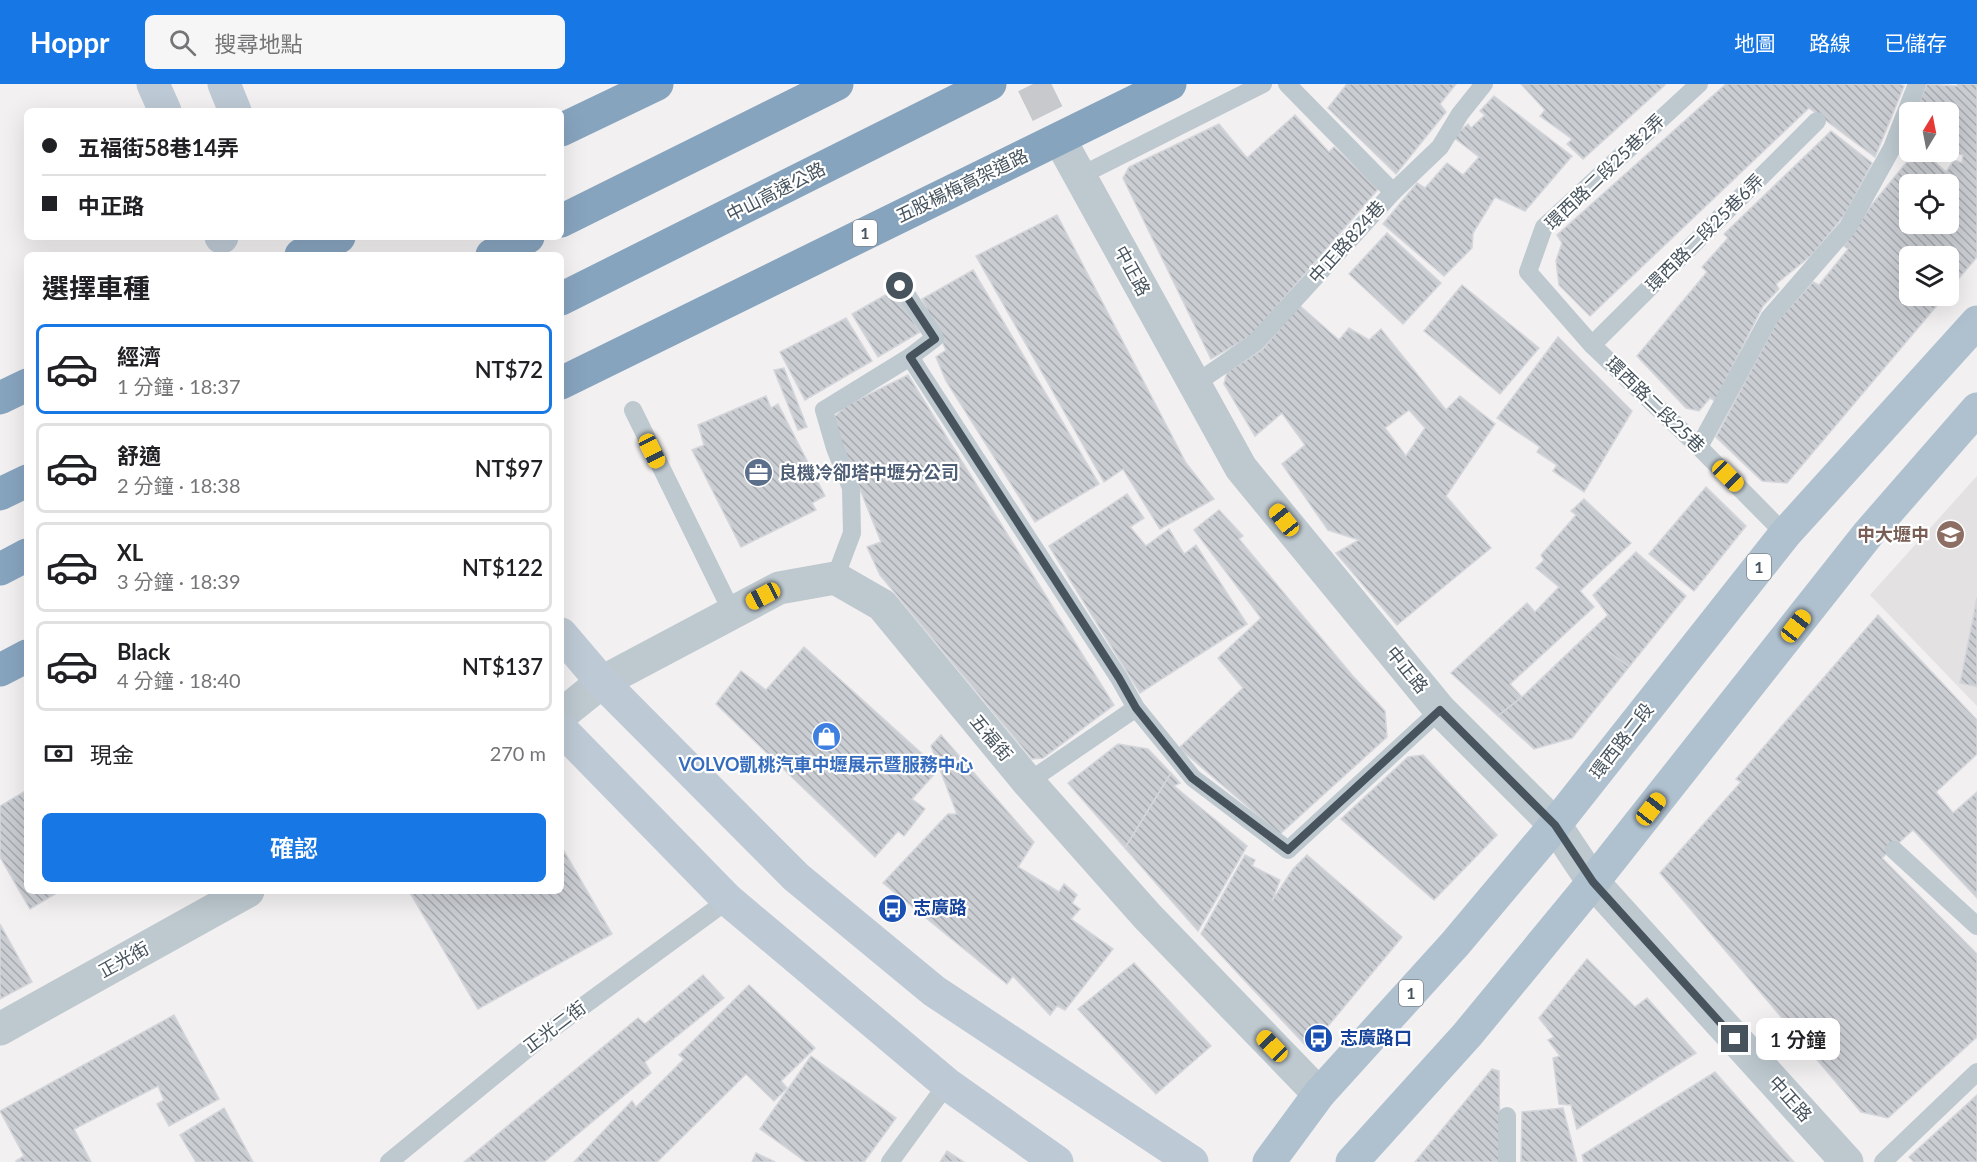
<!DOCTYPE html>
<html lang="zh-TW">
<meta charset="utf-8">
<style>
body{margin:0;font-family:Lato,"Noto Sans TC",sans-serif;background:#f6f6f6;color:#202124;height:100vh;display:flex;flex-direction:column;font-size:22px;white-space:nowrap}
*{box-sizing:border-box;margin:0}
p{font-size:20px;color:#757577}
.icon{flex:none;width:33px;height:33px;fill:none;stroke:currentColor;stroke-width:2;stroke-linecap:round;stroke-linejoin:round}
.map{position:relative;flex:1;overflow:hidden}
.details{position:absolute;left:24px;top:168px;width:540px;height:642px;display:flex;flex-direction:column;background:#fff;border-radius:9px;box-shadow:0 6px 24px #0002}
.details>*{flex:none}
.guide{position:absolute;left:24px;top:24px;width:540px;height:132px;border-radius:9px;box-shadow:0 6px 24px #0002;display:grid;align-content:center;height:132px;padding:0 18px;background:#fff}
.needle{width:39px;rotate:10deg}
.buttons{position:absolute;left:1899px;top:18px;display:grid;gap:12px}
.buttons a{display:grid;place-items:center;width:60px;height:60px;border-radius:9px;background:#fff;box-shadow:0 6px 24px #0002;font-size:30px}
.end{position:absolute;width:27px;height:27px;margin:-14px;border:8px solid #47545e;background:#fff;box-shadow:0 0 0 3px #fff}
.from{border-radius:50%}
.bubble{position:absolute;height:42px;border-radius:9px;background:#fff;box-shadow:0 6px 24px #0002;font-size:20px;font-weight:600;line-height:42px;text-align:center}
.car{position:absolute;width:18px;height:36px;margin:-18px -9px;border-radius:8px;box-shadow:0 0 4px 2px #0007;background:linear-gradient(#f5c518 24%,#345 0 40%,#f5c518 0 76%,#345 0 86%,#f5c518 0)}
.guide b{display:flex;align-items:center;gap:21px;height:57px;font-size:22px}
.guide b+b{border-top:2px solid #e0e0e0}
.guide i{width:15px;height:15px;background:#202124}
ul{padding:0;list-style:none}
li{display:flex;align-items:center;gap:18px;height:90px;margin:0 12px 9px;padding:0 6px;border:3px solid #e0e0e0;border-radius:9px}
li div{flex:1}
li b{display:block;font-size:22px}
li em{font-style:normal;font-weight:600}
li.selected{border-color:#1777e5}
li>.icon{width:54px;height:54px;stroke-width:1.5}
h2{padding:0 18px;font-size:27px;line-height:72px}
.pay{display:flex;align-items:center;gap:15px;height:66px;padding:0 18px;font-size:22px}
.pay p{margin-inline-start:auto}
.button{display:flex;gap:12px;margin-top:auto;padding:12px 18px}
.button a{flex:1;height:69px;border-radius:9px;background:#1777e5;color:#fff;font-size:24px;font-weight:600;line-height:69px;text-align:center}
header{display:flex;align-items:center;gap:36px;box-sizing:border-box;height:84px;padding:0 30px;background:#1777e5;color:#fff}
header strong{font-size:28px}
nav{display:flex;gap:33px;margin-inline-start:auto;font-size:21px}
.search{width:420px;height:54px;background:#f6f6f6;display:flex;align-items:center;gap:15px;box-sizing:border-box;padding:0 21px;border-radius:9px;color:#757577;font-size:22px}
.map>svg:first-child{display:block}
.education{fill:#e3e1e2}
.building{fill:url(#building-back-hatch);stroke:#d4d6db;stroke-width:1.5;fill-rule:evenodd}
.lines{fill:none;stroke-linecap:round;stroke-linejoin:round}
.street-tunnel{stroke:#c7c9cc;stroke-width:33;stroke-dasharray:33 16;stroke-linecap:butt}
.lane{stroke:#bdc8cf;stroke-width:18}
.street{stroke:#bdc8cf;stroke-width:33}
.secondary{stroke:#bdc9d4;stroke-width:33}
.primary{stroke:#afc0cf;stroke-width:33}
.highway{stroke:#87a4bf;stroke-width:33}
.route{stroke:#47545e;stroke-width:8}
.labels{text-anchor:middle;stroke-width:4.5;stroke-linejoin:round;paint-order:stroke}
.shield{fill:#fff;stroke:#7e878e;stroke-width:1.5}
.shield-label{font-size:16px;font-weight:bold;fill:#47545e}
.street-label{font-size:18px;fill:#47545e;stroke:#fff}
.service-label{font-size:18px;font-weight:bold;fill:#4e5e75;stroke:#fff;text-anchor:start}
.education-label{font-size:18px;font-weight:bold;fill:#785e54;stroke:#fff;text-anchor:end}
.shop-label{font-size:18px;font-weight:bold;fill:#366cbe;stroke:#fff}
.transit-label{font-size:18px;font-weight:bold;fill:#164399;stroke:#fff;text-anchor:start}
</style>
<header>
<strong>Hoppr</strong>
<div class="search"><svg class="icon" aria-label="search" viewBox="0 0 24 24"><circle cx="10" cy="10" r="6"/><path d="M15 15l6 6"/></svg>搜尋地點</div>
<nav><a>地圖</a><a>路線</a><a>已儲存</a></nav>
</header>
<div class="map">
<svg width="1977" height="1078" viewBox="0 0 1977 1078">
<defs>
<pattern id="building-back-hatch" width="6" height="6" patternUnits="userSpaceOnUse" patternTransform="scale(1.5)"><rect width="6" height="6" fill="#cacdd2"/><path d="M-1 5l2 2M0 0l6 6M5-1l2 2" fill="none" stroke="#a6a9ae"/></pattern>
</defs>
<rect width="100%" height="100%" fill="#f2f0f0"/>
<polygon class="education" points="1977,392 1977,622 1870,511"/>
<g class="building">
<polygon points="1347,0 1456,0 1440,20 1446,28 1396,90 1328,24"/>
<polygon points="1521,0 1664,0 1665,1 1583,75 1567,60 1572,55 1540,32 1545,26"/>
<polygon points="1726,0 1899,0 1904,2 1875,73 1809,24 1590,232 1559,201 1556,177 1562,159 1557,151"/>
<path d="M1927 0 1957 2 1958 0H1977V173L1948 207V172H1910V212H1945L1787 399 1762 397 1716 353 1777 237 1813 198 1819 201 1848 165 1844 162 1870 123 1915 68H1924L1946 88 1954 76 1962 79 1963 71 1948 67V28H1931L1932 26 1918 21ZM1910 100H1948V140H1910Z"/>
<polygon points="1494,12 1572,72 1525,127 1495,113 1473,149 1472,164 1444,192 1383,140 1417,99 1425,104 1447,79 1463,91 1479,73 1453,53 1468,40 1471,44 1485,31 1480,27"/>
<polygon points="1295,31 1329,68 1334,63 1379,104 1252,251 1211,275 1123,94 1129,83 1219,40 1247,74"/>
<polygon points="1831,47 1872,79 1846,129 1813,170 1776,200 1779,205 1763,222 1715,317 1710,314 1699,327 1686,324 1637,272 1707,188 1702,183 1728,154 1724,150"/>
<polygon points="1057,131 1186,379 1214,415 1160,445 1123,385 1104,398 976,172"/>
<polygon points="1387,149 1441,199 1403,240 1349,190"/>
<polygon points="973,186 1099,400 1035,438 946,297 936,273 946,266 922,215"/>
<polygon points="1462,201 1539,264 1500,310 1424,247"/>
<polygon points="894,206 920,248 878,273 852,230"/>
<path d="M1299 221 1339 256 1349 244 1369 256 1381 245 1446 326 1460 312 1495 340 1446 412 1491 464 1397 541 1336 469 1359 456 1328 446 1282 380 1305 361 1282 329 1255 352 1224 300 1227 288 1262 266ZM1409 326 1425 344 1406 372 1385 344Z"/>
<polygon points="846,234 872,277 805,316 780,268"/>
<polygon points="1558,253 1632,327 1584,408 1553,387 1557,381 1537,368 1540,363 1497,334"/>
<polygon points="784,284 807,343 798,346 774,286"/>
<polygon points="908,291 1114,621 1043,674 1032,675 880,491 867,463 881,458 832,335 847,321"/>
<polygon points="766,312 771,324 778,320 825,412 812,419 816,426 741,463 692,366 704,361 698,341"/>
<polygon points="1706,403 1746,442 1694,507 1649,470"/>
<polygon points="1127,410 1144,434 1130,443 1146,462 1169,445 1184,470 1196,461 1247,540 1140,609 1049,462"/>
<polygon points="1584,415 1631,459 1580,507 1594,523 1510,600 1522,613 1498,632 1451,589 1527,519 1535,528 1559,503 1536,484 1544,476 1541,471 1576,431 1571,427"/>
<polygon points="1219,426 1243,452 1239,455 1352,591 1385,627 1387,653 1280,750 1179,664 1243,604 1218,574 1261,534 1194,446"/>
<polygon points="1636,468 1686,512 1629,583 1587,551 1608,531 1593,511"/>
<polygon points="1977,514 1977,603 1960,599"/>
<polygon points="1878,531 1977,636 1977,670 1936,708 1953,729 1977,708 1977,814 1913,746 1882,774 1977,870 1977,953 1888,1034 1861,1028 1660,789 1741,698 1736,695"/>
<polygon points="1587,551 1629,583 1572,654 1534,665 1498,632 1522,613"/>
<polygon points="804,563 939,685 912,715 925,725 904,752 898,747 875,773 716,620 741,587 766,606"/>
<polygon points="941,651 1034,758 1018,783 1059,808 1064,800 1077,811 1072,819 1080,825 1071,835 1113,865 1065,926 1057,922 1050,931 1013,892 1007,900 883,799 948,730 957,730 931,662"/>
<polygon points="1118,660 1148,665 1171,689 1125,764 1068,699"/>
<polygon points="1423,671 1497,751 1434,816 1341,735 1408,673"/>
<polygon points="1171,689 1180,699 1174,702 1247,762 1198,847 1125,764"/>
<polygon points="27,706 27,807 60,807 30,825 0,773 0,722"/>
<polygon points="561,762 612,850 478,925 409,807 561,807"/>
<polygon points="1245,771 1255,776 1252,782 1280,796 1272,817 1293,785 1307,771 1402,853 1309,965 1201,850"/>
<polygon points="0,840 32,898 0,915"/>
<polygon points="1587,875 1635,923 1647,914 1696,969 1577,1045 1571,1021 1559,1020 1553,974 1560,972 1548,956 1554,953 1539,934"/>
<polygon points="1134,879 1211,962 1156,1010 1078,925"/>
<polygon points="703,891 724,914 645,978 651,989 544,1078 464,1078 638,934 645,940"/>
<polygon points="749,901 815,964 781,997 787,1004 774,1017 746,990 657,1078 574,1078 632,1017 636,1023 684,975 679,971"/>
<polygon points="174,931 219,1015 169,1042 157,1020 164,1016 158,1002 74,1045 91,1078 17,1078 16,1077 24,1072 0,1027"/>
<polygon points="811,972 896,1034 864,1078 806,1078 760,1045"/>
<polygon points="1492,985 1499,987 1500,1078 1415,1078"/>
<polygon points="1715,988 1794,1078 1584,1078 1582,1071"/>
<polygon points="1977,1011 1977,1078 1914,1078 1909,1073"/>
<polygon points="224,1024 253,1078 196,1078 180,1051"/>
<polygon points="1563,1024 1577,1078 1521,1078 1522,1028"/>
<polygon points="947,1067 964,1078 940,1078"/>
<polygon points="756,1069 775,1078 752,1078"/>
</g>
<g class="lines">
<polyline class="street-tunnel" points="1033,0 1065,65"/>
<g class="lane">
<polyline points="1287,0 1393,108"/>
<polyline points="1699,0 1544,143 1528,188 1592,261 1699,363 1785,450"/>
<polyline points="1080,92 1263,0"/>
<polyline points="1592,261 1817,37"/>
<polyline points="910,273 1119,594 1136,624 1193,694 1288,766 1440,626"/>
<polyline points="1195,300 1256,258 1393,108 1440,63 1460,30 1484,0"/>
<polyline points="633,326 732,528"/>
<polyline points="1699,363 1769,234 1848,143 1892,64 1917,0"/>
<polyline points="835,494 852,449 851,404 835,364 824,326 910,273 935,254 901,202"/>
<polyline points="1028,698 1136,624"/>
<polyline points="1894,766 1977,842"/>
<polyline points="1507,1032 1507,1078"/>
<polyline points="389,1078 549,947 728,816"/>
<polyline points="890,1078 947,1000"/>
<polyline points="1883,1078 1977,988"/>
</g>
<g class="street">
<polyline points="1065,65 1241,384 1440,626 1555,741 1593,798 1847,1078"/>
<polyline points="561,631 602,598 779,504 835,494 882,521 1028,698 1147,832 1319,1010"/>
<polyline points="0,945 248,807"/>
</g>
<g class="secondary">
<polyline points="153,0 165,27"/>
<polyline points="224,0 235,27"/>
<polyline points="221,153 222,153"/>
<polyline points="561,550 602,598 796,793 934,907 1192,1078"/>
<polyline points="561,645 728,816 947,1000 1057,1078"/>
</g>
<g class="primary">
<polyline points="1269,1078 1319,1010 1454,861 1555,741 1785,450 1977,238"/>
<polyline points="1352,1078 1467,951 1593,798 1868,450 1977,325"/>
</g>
<g class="highway">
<polyline points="561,46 657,0"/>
<polyline points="561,137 837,0"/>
<polyline points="301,171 339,153"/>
<polyline points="492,171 528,153"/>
<polyline points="561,215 990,0"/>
<polyline points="561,299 1170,0"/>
<polyline points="0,314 27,301"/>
<polyline points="0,410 27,397"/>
<polyline points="0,485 27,471"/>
<polyline points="0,586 27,572"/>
</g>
</g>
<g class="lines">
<polyline class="route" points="900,202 935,255 910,273 1119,594 1136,624 1192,694 1288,766 1440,626 1555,741 1593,798 1735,955"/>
</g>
<defs>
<symbol id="office-disc" viewBox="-11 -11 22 22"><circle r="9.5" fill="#5c6f8a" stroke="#fff"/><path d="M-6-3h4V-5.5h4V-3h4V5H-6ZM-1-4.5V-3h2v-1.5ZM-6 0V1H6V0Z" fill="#fff"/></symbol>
<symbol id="school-disc" viewBox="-11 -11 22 22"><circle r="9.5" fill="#8d6e63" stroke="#fff"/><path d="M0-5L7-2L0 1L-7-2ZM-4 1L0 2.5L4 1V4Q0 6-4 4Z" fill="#fff"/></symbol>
<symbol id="shop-disc" viewBox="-11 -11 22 22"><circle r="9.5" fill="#3f7fe0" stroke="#fff"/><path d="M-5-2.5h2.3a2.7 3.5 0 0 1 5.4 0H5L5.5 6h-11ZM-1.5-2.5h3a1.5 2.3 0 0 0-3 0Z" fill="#fff"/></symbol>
<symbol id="bus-disc" viewBox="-11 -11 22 22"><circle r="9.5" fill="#1a4fb4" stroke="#fff"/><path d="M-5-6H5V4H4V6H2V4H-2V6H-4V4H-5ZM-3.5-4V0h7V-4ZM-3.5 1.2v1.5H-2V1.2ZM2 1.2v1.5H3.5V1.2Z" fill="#fff"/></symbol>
</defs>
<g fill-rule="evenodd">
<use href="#office-disc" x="742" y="372" width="33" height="33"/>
<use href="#school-disc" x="1934" y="434" width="33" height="33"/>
<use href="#shop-disc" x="810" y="636" width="33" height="33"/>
<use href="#bus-disc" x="876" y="808" width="33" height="33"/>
<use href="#bus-disc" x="1302" y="938" width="33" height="33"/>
</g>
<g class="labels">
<g class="shield">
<rect x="853" y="136" width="24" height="26" rx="4.5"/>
<rect x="1747" y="470" width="24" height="26" rx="4.5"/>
<rect x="1399" y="896" width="24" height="26" rx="4.5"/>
</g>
<g class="shield-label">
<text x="865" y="155">1</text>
<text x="1759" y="489">1</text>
<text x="1411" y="915">1</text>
</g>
<g class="street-label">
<text transform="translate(1605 88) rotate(-44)" y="6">環西路二段25巷2弄</text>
<text transform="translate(962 102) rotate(-26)" y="6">五股楊梅高架道路</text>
<text transform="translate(776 108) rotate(-27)" y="6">中山高速公路</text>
<text transform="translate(1705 149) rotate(-45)" y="6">環西路二段25巷6弄</text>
<text transform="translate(1347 158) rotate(-48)" y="6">中正路824巷</text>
<text transform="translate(1132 187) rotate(61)" y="6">中正路</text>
<text transform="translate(1655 321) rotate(44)" y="6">環西路二段25巷</text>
<text transform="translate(1407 586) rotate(51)" y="6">中正路</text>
<text transform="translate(991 654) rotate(50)" y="6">五福街</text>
<text transform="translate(1622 657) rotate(-52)" y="6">環西路二段</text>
<text transform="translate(124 876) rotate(-29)" y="6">正光街</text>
<text transform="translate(555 943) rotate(-37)" y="6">正光二街</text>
<text transform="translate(1790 1015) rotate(48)" y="6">中正路</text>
</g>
<g class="service-label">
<text x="779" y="395">良機冷卻塔中壢分公司</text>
</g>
<g class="education-label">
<text x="1929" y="457">中大壢中</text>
</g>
<g class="shop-label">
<text x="826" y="687">VOLVO凱桃汽車中壢展示暨服務中心</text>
</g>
<g class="transit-label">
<text x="913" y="830">志廣路</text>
<text x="1340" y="960">志廣路口</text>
</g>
</g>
</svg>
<div class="buttons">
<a><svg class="needle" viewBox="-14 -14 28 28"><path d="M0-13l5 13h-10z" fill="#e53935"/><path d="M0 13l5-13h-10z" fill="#757577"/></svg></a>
<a><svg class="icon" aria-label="locate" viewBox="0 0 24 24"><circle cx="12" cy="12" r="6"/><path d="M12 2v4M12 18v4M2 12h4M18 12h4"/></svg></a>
<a><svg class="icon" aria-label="layers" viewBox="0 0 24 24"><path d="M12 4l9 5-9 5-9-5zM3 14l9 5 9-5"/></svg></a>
</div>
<i class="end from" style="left:900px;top:202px"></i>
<i class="end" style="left:1735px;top:955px"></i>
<div class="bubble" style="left:1756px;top:934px;width:84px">1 分鐘</div>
<i class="car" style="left:652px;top:367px;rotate:154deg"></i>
<i class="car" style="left:1728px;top:392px;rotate:135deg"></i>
<i class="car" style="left:1284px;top:436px;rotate:321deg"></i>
<i class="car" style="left:763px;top:512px;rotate:242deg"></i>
<i class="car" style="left:1796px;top:542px;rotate:38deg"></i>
<i class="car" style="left:1651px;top:725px;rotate:38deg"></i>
<i class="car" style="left:1272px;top:962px;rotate:316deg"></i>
<div class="guide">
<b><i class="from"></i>五福街58巷14弄</b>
<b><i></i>中正路</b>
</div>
<section class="details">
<h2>選擇車種</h2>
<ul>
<li class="selected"><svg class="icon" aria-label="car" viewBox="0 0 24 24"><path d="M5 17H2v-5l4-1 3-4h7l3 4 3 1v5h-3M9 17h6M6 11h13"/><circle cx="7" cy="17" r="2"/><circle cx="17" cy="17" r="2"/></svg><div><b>經濟</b><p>1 分鐘 · 18:37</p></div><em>NT$72</em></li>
<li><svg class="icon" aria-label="car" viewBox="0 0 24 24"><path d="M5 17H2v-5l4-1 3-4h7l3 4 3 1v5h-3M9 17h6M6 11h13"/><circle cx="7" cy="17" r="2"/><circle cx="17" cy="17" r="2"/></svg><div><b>舒適</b><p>2 分鐘 · 18:38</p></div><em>NT$97</em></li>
<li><svg class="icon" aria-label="car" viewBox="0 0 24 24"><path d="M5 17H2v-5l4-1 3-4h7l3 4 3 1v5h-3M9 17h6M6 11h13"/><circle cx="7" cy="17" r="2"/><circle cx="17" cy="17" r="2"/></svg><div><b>XL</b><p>3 分鐘 · 18:39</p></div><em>NT$122</em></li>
<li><svg class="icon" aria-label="car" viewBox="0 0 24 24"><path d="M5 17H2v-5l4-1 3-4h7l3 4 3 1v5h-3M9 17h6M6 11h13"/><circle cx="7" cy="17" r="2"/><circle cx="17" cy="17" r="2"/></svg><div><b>Black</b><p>4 分鐘 · 18:40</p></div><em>NT$137</em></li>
</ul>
<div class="pay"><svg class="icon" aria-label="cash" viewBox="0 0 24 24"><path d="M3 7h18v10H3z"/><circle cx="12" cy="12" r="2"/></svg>現金<p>270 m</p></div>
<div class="button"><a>確認</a></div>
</section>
</div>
